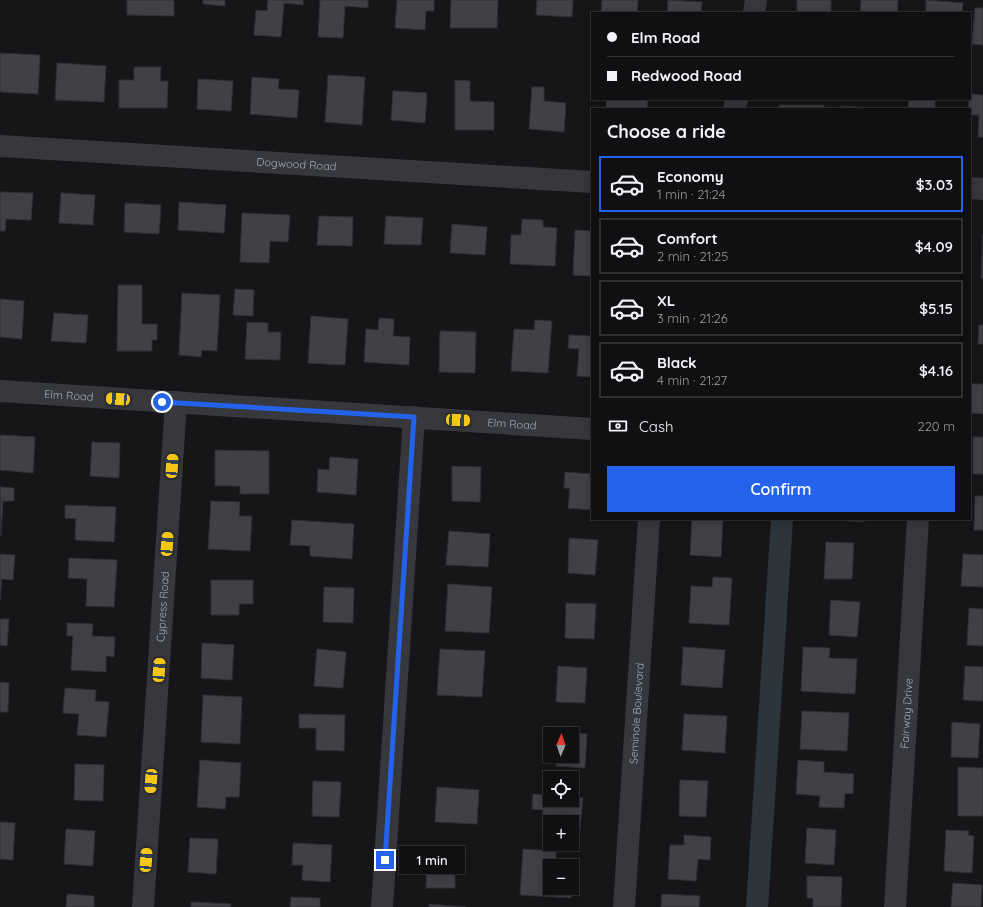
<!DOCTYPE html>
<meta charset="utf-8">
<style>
body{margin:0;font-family:Quicksand,sans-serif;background:#1e1e20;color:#f1f3f6;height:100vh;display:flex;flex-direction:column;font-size:15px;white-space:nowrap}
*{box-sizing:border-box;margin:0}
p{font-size:13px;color:#9c9d9f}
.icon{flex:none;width:22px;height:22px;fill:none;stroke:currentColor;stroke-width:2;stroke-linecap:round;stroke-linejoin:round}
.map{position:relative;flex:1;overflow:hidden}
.drawer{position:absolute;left:591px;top:108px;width:380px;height:412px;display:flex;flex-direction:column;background:#101012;border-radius:0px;box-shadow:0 2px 10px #0003,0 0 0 1px #303032}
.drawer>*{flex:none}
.hud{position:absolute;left:591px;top:12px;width:380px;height:88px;border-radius:0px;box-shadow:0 2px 10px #0003,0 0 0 1px #303032;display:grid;align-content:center;height:88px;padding:0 16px;background:#101012}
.needle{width:26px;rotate:2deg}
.fabs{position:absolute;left:543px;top:727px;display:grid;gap:8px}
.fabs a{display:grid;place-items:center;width:36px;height:36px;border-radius:0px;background:#101012;box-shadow:0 2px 10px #0003,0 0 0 1px #303032;font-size:20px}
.end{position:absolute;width:18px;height:18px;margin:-9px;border:5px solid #2563eb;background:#fff;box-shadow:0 0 0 2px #fff}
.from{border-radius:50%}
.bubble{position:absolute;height:28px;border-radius:0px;background:#101012;box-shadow:0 2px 10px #0003,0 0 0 1px #303032;font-size:13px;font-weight:600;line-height:28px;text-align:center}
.car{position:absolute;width:12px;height:24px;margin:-12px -6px;border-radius:5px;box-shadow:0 0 3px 1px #0007;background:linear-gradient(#f5c518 24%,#345 0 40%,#f5c518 0 76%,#345 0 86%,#f5c518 0)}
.hud b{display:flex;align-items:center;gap:14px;height:38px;font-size:15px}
.hud b+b{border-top:1px solid #303032}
.hud i{width:10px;height:10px;background:#f1f3f6}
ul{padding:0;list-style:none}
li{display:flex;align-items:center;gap:12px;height:56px;margin:0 8px 6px;padding:0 8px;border:2px solid #303032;border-radius:0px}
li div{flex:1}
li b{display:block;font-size:15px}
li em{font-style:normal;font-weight:600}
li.selected{border-color:#2563eb}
li>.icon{width:36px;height:36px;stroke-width:1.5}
h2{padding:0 16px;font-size:18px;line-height:48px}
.pay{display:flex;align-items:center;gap:10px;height:44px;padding:0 16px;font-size:15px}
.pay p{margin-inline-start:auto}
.action{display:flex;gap:8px;margin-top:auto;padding:8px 16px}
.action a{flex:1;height:46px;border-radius:0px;background:#2563eb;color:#fff;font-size:16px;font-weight:600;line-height:46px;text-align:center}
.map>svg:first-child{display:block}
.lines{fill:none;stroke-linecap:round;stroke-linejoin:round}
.canal{stroke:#2c353c;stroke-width:22}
.building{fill:#404145;stroke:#303034}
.minor{stroke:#37383d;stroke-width:22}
.route{stroke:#2563eb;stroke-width:5}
.labels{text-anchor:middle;stroke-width:4;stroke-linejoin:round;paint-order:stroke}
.street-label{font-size:11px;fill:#a8adb8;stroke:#111113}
</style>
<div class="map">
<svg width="983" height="907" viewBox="0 0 983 907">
<rect width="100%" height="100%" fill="#161618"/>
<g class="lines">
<polyline class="canal" points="757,907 782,519"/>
</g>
<g class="building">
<polygon points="127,0 174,0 174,16 127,15"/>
<polygon points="203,0 225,0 225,6 203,4"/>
<polygon points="268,0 303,0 303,5 284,3 281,37 254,35 256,10 267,11"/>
<polygon points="320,0 368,0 368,8 345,6 343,38 318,37"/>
<polygon points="397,0 434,0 434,11 426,11 425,30 395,28"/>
<polygon points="451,0 498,0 497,28 450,28"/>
<polygon points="537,0 573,0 572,17 536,15"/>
<polygon points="602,0 638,0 637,13 601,13"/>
<polygon points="668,0 702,2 701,13 667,13"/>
<rect x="797" y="0" width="34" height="13"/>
<polygon points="861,0 898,0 897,13 860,13"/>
<polygon points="926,0 963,3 962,13 926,13"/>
<polygon points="975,8 983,8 983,45 972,44"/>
<polygon points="0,53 40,55 38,94 0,92"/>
<polygon points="57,63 106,66 104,102 55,100"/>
<polygon points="134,67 161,67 160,81 168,81 167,108 119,108 119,80 134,80"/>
<polygon points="328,75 365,77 362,125 325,122"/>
<polygon points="252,77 279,79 278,89 299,90 297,118 250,114"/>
<polygon points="198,79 233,81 231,111 197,109"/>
<polygon points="455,80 470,81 470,101 494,102 494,130 455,130"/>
<polygon points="532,87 544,87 544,101 566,103 564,132 529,129"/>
<polygon points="393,91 427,93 425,123 391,120"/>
<polygon points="970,94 983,95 983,137 978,137 979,115 970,115 970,109 968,109"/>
<polygon points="607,99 648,99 647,108 653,109 606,109"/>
<polygon points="909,99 935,99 935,108 945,109 908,109"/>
<rect x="779" y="105" width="45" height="4"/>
<polygon points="841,106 888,109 841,109"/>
<polygon points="0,192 33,193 31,220 6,219 5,231 0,231"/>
<polygon points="61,193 95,195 93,225 59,223"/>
<polygon points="179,202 226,205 224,233 178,230"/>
<polygon points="125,203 161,205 159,234 124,232"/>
<polygon points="242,213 290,215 288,242 270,241 269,263 240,262"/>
<polygon points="319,216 353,217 352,246 317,245"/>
<polygon points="386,216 423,218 421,245 384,244"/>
<polygon points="522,219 543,220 543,227 557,228 555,266 510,264 511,235 521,235"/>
<polygon points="452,224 487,227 485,255 450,253"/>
<polygon points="575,230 592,231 592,276 573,275"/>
<polygon points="983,234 983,278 981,278"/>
<polygon points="118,285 142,285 142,324 157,324 157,340 152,340 152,351 117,351"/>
<polygon points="235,289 254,290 253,316 233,315"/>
<polygon points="182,293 220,295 217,351 202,350 201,357 179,355"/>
<polygon points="0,299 24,301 22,339 0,337"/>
<polygon points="54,313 88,315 86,343 51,341"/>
<polygon points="311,316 348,319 345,365 308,363"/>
<polygon points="379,318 394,319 393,336 410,337 409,365 364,362 366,329 378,330"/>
<polygon points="535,320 552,321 548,373 511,371 514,329 534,330"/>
<polygon points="247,322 268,323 268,332 281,332 280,360 245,359"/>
<polygon points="979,325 983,325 983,344 978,344"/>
<polygon points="440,331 476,332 475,373 439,372"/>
<polygon points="569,335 592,336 592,377 577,376 579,349 568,348"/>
<polygon points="970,384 983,384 983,414 970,413"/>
<polygon points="0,435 35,437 33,473 0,470"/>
<rect x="973" y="437" width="10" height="37"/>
<polygon points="92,442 120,443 119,478 90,476"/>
<polygon points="215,450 269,451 269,494 240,494 240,486 215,486"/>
<polygon points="330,457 358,459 356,495 317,492 318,469 329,470"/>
<polygon points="452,466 481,467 480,502 452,501"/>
<polygon points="565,472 592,474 592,510 568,508 570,488 564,488"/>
<polygon points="0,487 14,488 14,501 3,501 1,536"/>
<polygon points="975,496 983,496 983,530 974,530"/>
<polygon points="211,501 240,502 239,516 252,516 250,551 208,549"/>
<polygon points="65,505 116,507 114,542 75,540 76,519 65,518"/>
<polygon points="692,519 723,519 721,557 690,555"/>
<polygon points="837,519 865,519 864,522 837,520"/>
<polygon points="292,520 354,524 352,559 310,556 310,546 290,545"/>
<polygon points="449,531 490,534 488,567 446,565"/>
<polygon points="569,538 598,540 595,575 568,573"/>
<polygon points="826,542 854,543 852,579 824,579"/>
<polygon points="0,554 15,555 13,580 2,579 0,600"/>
<polygon points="963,554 983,555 983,587 961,586"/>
<polygon points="69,558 117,560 114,607 86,606 87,579 68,578"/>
<polygon points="713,577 732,578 729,625 689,623 691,586 712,587"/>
<polygon points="211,580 253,580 253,604 239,604 239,615 211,615"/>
<polygon points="448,584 492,587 489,633 445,631"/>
<polygon points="324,587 354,588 353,623 323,622"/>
<polygon points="831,600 860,602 857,637 829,635"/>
<polygon points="566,603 596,604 594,639 565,638"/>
<polygon points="969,608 983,609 983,646 967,645"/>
<polygon points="0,619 9,619 7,646 0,645"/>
<polygon points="67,623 93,624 92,636 115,637 114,657 106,656 106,672 71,670 73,636 67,636"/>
<polygon points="202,643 234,645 232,680 201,678"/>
<polygon points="683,647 725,650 722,688 681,685"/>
<polygon points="803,647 830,648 829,658 857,659 855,694 801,691"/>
<polygon points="317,649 346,652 343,688 314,686"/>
<polygon points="440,649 485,651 482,697 437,695"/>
<polygon points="558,666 587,668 585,703 556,702"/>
<polygon points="965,666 983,667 983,701 963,700"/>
<polygon points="0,682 9,683 8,712 0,712"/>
<polygon points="65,688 96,690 95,701 109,702 106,737 77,735 79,714 63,713"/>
<polygon points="203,695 242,697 240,744 201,742"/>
<polygon points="802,711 849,713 847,751 800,749"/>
<polygon points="299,714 345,715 344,751 316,750 316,728 299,728"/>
<polygon points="684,714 727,716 725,753 682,750"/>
<polygon points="952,722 980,724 978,758 951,757"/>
<polygon points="559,732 587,734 585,768 556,766 557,756 572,756 572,734 558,734"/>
<polygon points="200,760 241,763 239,797 226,797 225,809 197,807"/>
<polygon points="798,760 824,762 824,772 854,774 853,794 845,793 844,808 819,807 820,796 796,794"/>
<polygon points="75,764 104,765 103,801 74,800"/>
<polygon points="958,767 983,768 983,816 958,816"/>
<polygon points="680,780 708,781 706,817 679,816"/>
<polygon points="313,781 341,782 339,817 312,816"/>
<polygon points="437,787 479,790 477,824 435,822"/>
<polygon points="533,794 550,795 550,800 572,800 572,797 583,798 580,830 572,830 572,822 550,822 550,828 542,828 543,810 532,809"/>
<polygon points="0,822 15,823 13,860 0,859"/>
<polygon points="807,828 836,830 834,865 805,863"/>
<polygon points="66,829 95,831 93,866 64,864"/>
<polygon points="946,830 969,831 968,835 974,836 972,873 944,871"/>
<polygon points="684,835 711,837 710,860 698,859 696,881 668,879 670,845 684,845"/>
<polygon points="190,838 218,839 216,874 188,872"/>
<polygon points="293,843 332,845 330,882 302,880 303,865 292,865"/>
<polygon points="523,849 556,851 556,862 573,863 572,881 572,866 550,866 550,888 572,888 571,898 520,895"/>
<polygon points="427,853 455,854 455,888 426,888"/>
<polygon points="807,876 842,877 841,907 813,907 813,898 807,898"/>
<polygon points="953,883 982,885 981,907 951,907"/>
<polygon points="67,894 94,896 94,907 66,907"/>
<polygon points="662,894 700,896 699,907 661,907"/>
<polygon points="291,897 320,898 320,907 290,907"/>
<polygon points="191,902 231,904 230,907 191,907"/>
<polygon points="429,904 466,907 429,907"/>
</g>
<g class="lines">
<g class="minor">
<polyline points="754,13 756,0"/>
<polyline points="734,109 737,99"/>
<path id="s1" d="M0 146 592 182"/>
<polyline points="970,188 983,189"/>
<path id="s2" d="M0 391 592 429"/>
<path id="s3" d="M143 907 176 402"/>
<polyline points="382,907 414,417"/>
<path id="s4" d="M624 907 649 519"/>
<path id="s5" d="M895 907 918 519"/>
</g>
</g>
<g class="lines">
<polyline class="route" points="162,402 414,417 385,860"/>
</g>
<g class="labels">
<g class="street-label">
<text dy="4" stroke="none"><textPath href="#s1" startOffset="297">Dogwood Road</textPath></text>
<text dy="4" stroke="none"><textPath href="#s2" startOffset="69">Elm Road</textPath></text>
<text dy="4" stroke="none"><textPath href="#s2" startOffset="513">Elm Road</textPath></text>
<text dy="4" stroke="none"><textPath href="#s3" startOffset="301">Cypress Road</textPath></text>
<text dy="4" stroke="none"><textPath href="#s4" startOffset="194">Seminole Boulevard</textPath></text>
<text dy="4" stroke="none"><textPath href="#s5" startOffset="194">Fairway Drive</textPath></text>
</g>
</g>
</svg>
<div class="fabs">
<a><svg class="needle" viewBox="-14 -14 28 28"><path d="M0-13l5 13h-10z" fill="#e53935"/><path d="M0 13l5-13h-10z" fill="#9c9d9f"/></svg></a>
<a><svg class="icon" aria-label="locate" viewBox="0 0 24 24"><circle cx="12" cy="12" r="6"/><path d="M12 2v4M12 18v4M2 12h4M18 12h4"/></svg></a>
<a>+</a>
<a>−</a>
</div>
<i class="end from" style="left:162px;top:402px"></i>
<i class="end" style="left:385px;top:860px"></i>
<div class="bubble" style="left:399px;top:846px;width:66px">1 min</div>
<i class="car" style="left:118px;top:399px;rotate:274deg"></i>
<i class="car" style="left:458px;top:420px;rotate:93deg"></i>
<i class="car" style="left:172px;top:466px;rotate:4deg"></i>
<i class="car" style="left:167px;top:544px;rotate:4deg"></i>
<i class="car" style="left:159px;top:670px;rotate:4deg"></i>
<i class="car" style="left:151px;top:781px;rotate:184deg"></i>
<i class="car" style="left:146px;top:860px;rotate:4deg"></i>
<div class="hud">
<b><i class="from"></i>Elm Road</b>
<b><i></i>Redwood Road</b>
</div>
<section class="drawer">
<h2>Choose a ride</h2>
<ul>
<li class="selected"><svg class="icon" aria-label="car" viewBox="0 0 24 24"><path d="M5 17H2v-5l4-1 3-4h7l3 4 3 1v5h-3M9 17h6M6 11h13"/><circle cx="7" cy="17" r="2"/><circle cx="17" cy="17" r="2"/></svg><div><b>Economy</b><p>1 min · 21:24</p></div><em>$3.03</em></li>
<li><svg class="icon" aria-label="car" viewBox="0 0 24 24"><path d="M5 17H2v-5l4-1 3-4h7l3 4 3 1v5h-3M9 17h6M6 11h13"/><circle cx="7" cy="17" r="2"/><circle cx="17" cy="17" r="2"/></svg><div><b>Comfort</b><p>2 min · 21:25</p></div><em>$4.09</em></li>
<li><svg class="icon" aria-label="car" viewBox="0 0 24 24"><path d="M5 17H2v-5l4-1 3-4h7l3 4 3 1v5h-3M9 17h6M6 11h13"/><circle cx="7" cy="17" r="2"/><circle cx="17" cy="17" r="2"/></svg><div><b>XL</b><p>3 min · 21:26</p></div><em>$5.15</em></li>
<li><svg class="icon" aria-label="car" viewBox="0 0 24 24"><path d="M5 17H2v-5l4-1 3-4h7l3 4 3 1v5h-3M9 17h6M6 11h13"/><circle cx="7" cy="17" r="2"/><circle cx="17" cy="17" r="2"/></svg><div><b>Black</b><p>4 min · 21:27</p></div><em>$4.16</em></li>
</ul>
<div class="pay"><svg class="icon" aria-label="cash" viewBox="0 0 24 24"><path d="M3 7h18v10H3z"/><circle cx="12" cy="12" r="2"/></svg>Cash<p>220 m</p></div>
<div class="action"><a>Confirm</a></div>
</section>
</div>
